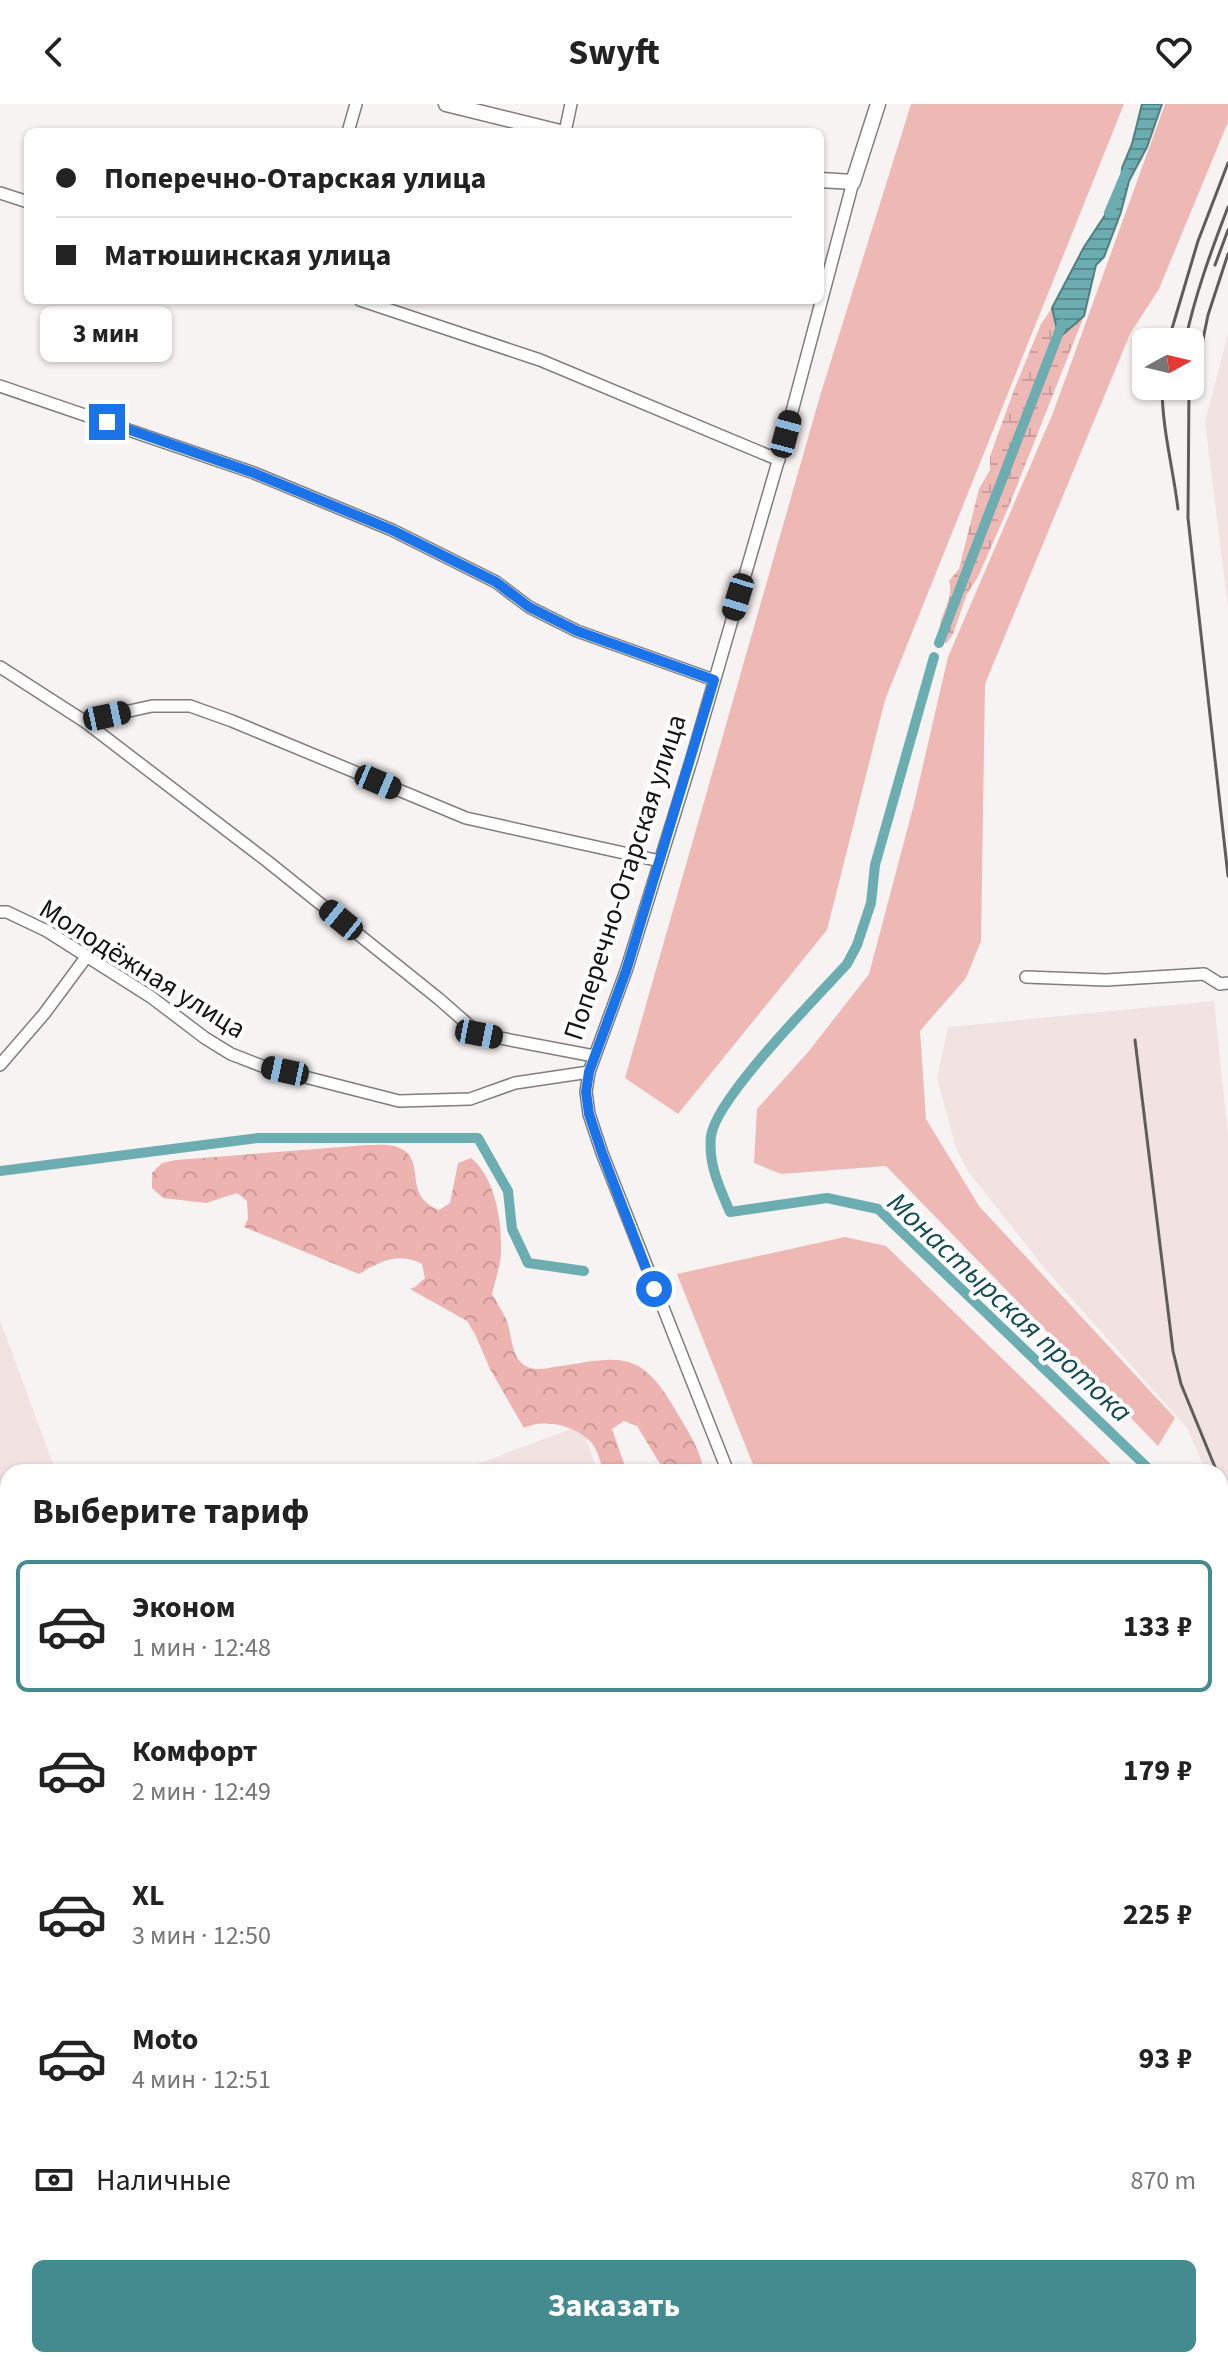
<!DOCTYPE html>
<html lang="ru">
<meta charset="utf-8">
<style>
body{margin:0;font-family:"Source Sans 3",sans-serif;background:#f2f2f2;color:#222;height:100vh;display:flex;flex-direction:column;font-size:30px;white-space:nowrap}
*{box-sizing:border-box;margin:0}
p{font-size:26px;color:#767676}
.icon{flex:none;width:44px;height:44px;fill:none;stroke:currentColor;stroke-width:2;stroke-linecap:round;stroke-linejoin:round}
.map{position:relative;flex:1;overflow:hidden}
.sheet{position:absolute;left:0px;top:1360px;width:1228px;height:904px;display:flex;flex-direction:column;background:#fff;border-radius:24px 24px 0 0;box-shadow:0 2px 6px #0004}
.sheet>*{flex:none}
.hud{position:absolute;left:24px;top:24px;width:800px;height:176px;border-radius:12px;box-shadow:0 2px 6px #0004;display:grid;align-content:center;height:176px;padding:0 32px;background:#fff}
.needle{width:52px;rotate:82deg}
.controls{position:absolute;left:1132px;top:224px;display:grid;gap:16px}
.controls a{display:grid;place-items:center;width:72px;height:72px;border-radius:12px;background:#fff;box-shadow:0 2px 6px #0004;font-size:40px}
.end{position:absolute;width:36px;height:36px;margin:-18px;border:10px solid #1a73e8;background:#fff;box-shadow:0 0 0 4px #fff}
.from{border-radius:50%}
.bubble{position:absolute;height:56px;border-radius:12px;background:#fff;box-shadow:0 2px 6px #0004;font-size:26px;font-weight:700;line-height:56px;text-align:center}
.car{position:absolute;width:24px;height:48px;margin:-24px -12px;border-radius:10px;box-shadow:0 0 6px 2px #0007;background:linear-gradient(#222 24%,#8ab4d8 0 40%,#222 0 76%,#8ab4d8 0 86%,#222 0)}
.hud b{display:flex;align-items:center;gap:28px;height:76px;font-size:30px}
.hud b+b{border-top:2px solid #e0e0e0}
.hud i{width:20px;height:20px;background:#222}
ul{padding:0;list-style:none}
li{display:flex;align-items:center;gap:24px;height:132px;margin:0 16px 12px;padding:0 16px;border:4px solid transparent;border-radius:12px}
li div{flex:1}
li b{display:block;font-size:30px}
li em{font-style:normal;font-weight:700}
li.on{border-color:#438b8f}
li>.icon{width:72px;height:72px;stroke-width:1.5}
h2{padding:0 32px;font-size:36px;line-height:96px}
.pay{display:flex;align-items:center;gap:20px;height:88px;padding:0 32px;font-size:30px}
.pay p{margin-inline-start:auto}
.button{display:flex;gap:16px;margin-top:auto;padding:16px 32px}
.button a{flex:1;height:92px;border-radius:12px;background:#438b8f;color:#fff;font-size:32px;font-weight:700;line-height:92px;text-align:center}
header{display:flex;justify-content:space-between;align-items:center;height:104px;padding:0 32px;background:#fff;font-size:36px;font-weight:700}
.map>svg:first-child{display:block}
.built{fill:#f1e3e2}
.forest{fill:url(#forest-crowns)}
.wetland{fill:url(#wetland-marsh)}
.garden{fill:#eeb8b5}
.water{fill:url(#water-rules);stroke:#527f82;stroke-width:2}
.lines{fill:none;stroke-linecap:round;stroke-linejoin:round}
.canal{stroke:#6cadb1;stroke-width:10}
.minor-casing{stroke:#817d7d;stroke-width:14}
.tertiary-casing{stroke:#817d7d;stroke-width:17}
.minor{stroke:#fff;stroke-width:11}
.tertiary{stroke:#fff;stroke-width:14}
.rail{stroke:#5f5c5c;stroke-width:3}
.route{stroke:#1a73e8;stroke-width:10}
.labels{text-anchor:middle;stroke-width:8;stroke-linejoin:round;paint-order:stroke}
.street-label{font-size:28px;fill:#161515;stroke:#fff}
.water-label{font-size:30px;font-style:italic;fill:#124c50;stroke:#fff}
</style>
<header><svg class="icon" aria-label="back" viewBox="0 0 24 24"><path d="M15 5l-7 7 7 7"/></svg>Swyft<svg class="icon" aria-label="heart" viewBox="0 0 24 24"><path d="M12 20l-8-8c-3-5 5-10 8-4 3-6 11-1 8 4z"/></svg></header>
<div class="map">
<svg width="1228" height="2264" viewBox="0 0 1228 2264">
<defs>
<pattern id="forest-crowns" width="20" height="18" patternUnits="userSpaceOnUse" patternTransform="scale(2)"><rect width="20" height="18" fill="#ecb3b0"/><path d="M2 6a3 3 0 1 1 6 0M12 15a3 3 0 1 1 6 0" fill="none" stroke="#ca9996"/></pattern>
<pattern id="wetland-marsh" width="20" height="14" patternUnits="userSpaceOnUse" patternTransform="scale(2)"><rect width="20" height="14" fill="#eeb8b5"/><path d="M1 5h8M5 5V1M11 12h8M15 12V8" fill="none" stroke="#cb9d9b"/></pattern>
<pattern id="water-rules" width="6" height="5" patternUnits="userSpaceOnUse" patternTransform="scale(2)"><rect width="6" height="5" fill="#6cadb1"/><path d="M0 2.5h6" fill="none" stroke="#588c8f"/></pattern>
</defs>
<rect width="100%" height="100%" fill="#f8f3f3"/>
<g class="built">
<polygon points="1228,230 1228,504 1205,318"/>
<polygon points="1214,897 1228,1032 1228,1421 1220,1402 1220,1368 1206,1368 1187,1324 1045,1165 967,1066 956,1044 937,974 948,923"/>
<polygon points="0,1216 56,1368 8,1368 8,1726 0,1729"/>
<polygon points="581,1321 598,1368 456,1368"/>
<polygon points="8,1745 8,1878 0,1877 0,1748"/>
<polygon points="322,2256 819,2256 800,2264 311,2264"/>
</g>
<g class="forest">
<path d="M367 1041C375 1041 386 1040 394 1042 431 1052 399 1090 439 1106L450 1099 458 1059 471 1054C495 1073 502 1117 501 1147 501 1161 495 1177 492 1190 497 1199 503 1208 507 1217 512 1232 511 1252 524 1261 533 1267 544 1265 554 1263 619 1253 640 1243 676 1307 688 1327 700 1345 704 1368H665L637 1322 624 1317 612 1325 627 1368H604C601 1359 597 1345 591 1338 575 1321 544 1314 524 1324L490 1265 475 1230 467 1217 410 1185 415 1183 425 1174 422 1160C398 1148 381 1157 359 1170L244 1123 248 1115 247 1097 237 1089 206 1099 163 1094 152 1084V1069L162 1059 176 1056Z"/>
<polygon points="9,2256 276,2256 265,2259 259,2264 9,2264"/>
</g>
<path class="wetland" d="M1052 204 1059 234 1084 212 1009 402 978 473 967 490 953 530 946 540C928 517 956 503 949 477L959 465 979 385 990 366V352L1014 286 1041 220Z"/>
<g class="garden">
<polygon points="911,0 1124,0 885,596 827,826 678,1010 625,974 820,292"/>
<polygon points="1165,0 1228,0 1228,18 1159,185 1130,230 985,580 981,837 966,874 920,927 926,1015 979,1102 1175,1314 1158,1342 886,1062 781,1070 754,1059 757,1005 809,947 869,870 914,700 948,553 1053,309"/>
<polygon points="845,1133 886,1142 1119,1368 756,1368 677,1170"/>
<polygon points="1220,1600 1228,1631 1228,1940 1220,1940"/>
</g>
<polygon class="water" points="1142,0 1162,0 1147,43 1129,77 1121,108 1104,153 1096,161 1084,212 1059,234 1052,204 1084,143 1117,93 1121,81 1122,64 1132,40"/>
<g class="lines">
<g class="canal">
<polyline points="1109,109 1126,69"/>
<polyline points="939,539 1062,220"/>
<path d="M934 553 875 761 871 799 857 841 847 860C817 893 716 994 711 1032 708 1059 719 1083 730 1108L827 1094 878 1105 1152 1368"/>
<polyline points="0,1067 258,1034 478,1034 508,1087 512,1125 528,1159 584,1167"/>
<polyline points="1220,1519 1228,1557"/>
</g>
<defs>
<g id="minor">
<polyline points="348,28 356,0"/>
<polyline points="565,28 571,0"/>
<polyline points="0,89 28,98"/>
<polyline points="360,196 540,256 779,356"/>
<polyline points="0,282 254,369 392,426 496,478 529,503 577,527 714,576"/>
<polyline points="0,563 84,617 267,757 439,895 479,930 594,952"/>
<polyline points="84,617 152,602 190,602 232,617 466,714 660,757"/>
<polyline points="0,808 7,808 47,827 151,893 205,934 231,950 262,962 399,997 470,995 515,979 589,968"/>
<polyline points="1026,873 1106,876 1204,870 1220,880 1228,879"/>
<polyline points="0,961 44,910 87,852"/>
<polyline points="728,1368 602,1049 589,1010 586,988 589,968 626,867 692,654 786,330 853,78"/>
<polyline points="5,1738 8,1736"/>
<polyline points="0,2213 8,2210"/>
<polyline points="1021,2256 1021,2264"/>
</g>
<g id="tertiary">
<polyline points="446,0 560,28"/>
<polyline points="820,76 853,78 878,0"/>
</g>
</defs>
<use href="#minor" class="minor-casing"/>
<use href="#tertiary" class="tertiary-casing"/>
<use href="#minor" class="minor"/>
<use href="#tertiary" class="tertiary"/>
<g class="rail">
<polyline points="1215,161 1228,126"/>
<polyline points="1168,238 1198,137 1228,59"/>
<path d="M1185 238C1195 191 1211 147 1228 103"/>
<path d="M1162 282C1162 325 1173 363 1178 405"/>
<polyline points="1189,282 1188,414 1228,772"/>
<polyline points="1191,294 1208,211 1228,150"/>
<polyline points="1135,936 1173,1247 1181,1280 1217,1368"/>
<polyline points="1220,1376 1228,1395"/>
<polyline points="1220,2134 1228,2124"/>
<polyline points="336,2264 345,2256"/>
<polyline points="421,2264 437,2256"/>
<polyline points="1000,2264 1019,2256"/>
<polyline points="1130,2264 1134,2256"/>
</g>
</g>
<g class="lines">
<polyline class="route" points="107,318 254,369 392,426 496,478 529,503 577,527 714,576 626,867 589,968 586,988 589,1010 602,1049 654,1185"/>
</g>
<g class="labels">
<g class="street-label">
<text transform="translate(624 773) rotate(-72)" y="10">Поперечно-Отарская улица</text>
<text transform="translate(143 864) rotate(32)" y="10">Молодёжная улица</text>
</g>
<g class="water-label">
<text transform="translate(1010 1203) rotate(43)" y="10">Монастырская протока</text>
</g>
</g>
</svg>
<div class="controls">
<a><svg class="needle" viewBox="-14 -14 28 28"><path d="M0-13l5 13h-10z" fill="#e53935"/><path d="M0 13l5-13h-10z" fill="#767676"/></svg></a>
</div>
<i class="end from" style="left:654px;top:1185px"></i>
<i class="end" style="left:107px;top:318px"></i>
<div class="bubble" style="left:40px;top:202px;width:132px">3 мин</div>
<i class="car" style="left:786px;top:330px;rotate:15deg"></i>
<i class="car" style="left:738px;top:493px;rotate:197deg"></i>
<i class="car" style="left:107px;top:612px;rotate:78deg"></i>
<i class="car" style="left:378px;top:678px;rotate:113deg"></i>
<i class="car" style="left:341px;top:816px;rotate:309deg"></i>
<i class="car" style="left:479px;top:930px;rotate:101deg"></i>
<i class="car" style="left:285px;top:967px;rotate:282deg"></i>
<div class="hud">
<b><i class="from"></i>Поперечно-Отарская улица</b>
<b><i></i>Матюшинская улица</b>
</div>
<section class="sheet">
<h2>Выберите тариф</h2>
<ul>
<li class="on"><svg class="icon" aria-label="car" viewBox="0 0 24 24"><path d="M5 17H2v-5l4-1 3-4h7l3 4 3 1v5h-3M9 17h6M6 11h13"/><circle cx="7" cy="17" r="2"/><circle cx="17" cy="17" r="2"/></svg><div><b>Эконом</b><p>1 мин · 12:48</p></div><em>133 ₽</em></li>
<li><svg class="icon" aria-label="car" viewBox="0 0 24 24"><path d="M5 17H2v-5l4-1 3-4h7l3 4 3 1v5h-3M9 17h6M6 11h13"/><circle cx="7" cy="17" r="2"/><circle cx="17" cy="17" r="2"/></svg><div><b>Комфорт</b><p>2 мин · 12:49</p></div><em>179 ₽</em></li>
<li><svg class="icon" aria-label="car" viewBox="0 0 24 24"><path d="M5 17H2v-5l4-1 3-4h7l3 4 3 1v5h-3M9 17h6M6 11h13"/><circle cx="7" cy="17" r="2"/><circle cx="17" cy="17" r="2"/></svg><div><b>XL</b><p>3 мин · 12:50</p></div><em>225 ₽</em></li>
<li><svg class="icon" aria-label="car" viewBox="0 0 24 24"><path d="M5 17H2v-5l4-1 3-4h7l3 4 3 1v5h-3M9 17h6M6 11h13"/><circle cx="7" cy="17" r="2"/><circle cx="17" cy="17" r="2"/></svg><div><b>Moto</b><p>4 мин · 12:51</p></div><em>93 ₽</em></li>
</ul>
<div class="pay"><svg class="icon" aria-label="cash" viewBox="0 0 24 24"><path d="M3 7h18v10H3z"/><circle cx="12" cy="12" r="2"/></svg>Наличные<p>870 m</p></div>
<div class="button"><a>Заказать</a></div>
</section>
</div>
